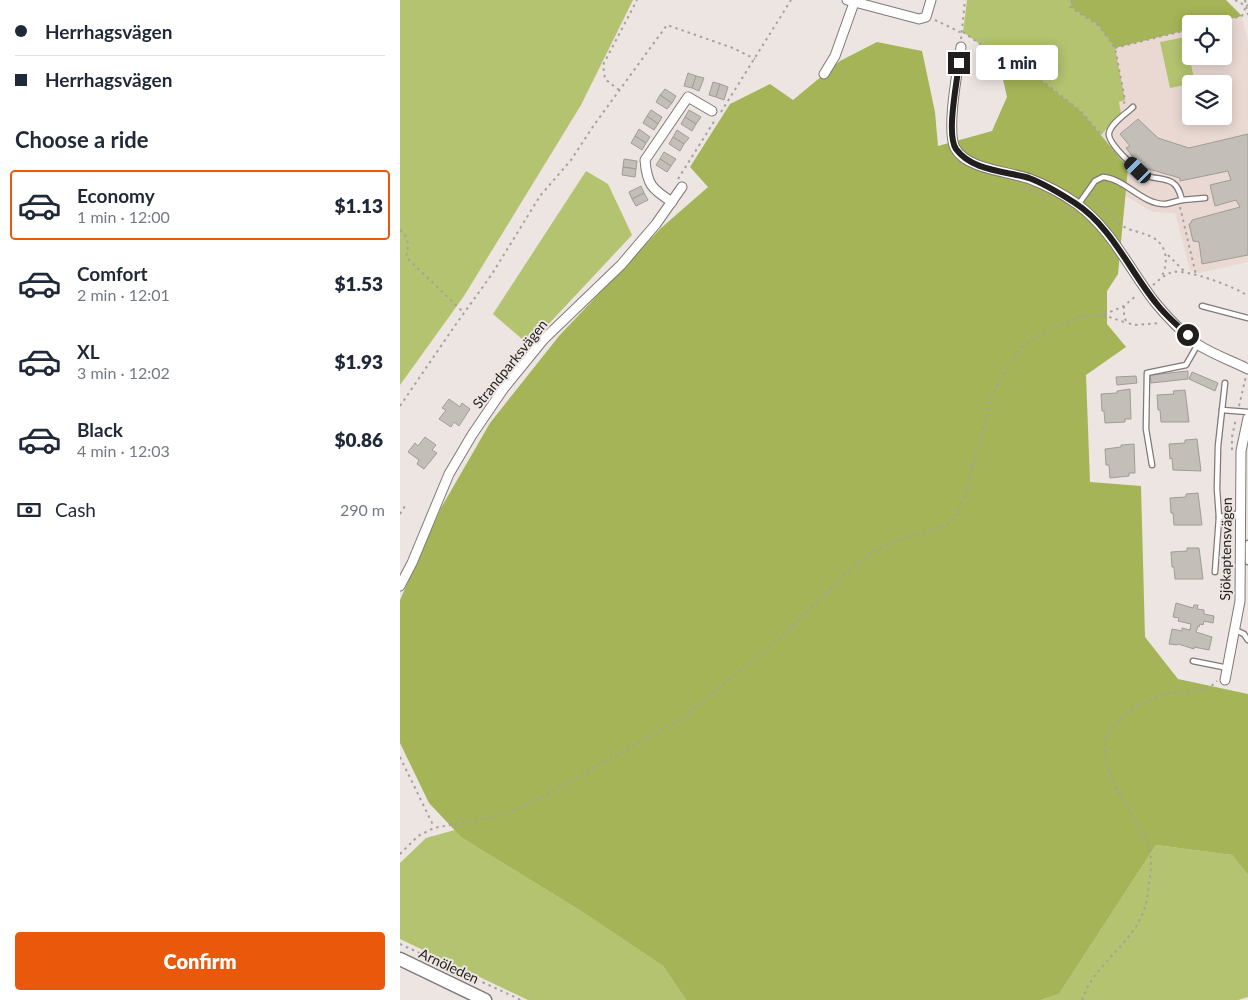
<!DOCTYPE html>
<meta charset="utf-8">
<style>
body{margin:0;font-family:Lato,sans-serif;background:#f2f2f3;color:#1f2937;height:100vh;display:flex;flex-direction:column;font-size:19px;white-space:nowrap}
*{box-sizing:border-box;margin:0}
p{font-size:16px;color:#747a83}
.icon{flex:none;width:28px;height:28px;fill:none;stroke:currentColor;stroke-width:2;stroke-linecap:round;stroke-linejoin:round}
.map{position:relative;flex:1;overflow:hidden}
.drawer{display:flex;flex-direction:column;background:#fff;width:400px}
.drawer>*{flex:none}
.hud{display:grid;align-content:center;height:110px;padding:0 15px;background:#fff}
.buttons{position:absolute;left:782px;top:15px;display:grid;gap:10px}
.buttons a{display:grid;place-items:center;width:50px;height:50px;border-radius:5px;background:#fff;box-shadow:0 2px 12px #0003;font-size:25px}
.end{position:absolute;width:22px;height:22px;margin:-11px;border:6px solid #211e1d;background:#fff;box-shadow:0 0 0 2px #fff}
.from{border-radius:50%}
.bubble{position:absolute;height:35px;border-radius:5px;background:#fff;box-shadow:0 2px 12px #0003;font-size:16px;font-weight:800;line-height:35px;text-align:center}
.car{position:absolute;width:15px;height:30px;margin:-15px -8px;border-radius:6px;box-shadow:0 0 4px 1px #0007;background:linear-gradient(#222 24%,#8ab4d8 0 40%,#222 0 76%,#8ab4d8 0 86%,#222 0)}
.hud b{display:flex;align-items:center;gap:18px;height:48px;font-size:19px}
.hud b+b{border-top:1px solid #e0e1e3}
.hud i{width:12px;height:12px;background:#1f2937}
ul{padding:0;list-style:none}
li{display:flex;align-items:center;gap:15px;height:70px;margin:0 10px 8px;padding:0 5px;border:2px solid transparent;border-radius:5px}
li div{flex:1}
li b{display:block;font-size:19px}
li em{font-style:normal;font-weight:800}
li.current{border-color:#ea580c}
li>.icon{width:45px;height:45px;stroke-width:1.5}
h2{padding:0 15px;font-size:22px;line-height:60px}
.pay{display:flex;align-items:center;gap:12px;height:55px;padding:0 15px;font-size:19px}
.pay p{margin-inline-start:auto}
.primary-button{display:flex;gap:10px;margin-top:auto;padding:10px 15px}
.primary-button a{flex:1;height:58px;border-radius:5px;background:#ea580c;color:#fff;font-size:20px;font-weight:800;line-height:58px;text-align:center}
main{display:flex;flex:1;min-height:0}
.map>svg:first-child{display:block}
.built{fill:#ead9d3;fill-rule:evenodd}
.green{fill:#b3c36f}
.forest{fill:#a4b457}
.building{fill:#c3beb7;stroke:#a09c96}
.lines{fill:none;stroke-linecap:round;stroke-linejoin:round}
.service-casing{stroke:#807976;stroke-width:7}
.minor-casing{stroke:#807976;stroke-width:11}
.secondary-casing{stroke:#807976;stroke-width:15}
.path{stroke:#a7a09d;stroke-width:2;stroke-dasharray:2.5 4;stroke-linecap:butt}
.service{stroke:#fff;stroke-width:4.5}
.minor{stroke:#fff;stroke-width:9}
.secondary{stroke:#fff;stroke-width:12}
.route{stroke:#211e1d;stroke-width:6}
.labels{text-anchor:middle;stroke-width:4;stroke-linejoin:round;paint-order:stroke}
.street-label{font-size:14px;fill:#211e1d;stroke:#ede5e1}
</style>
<main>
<section class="drawer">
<div class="hud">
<b><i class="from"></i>Herrhagsvägen</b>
<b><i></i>Herrhagsvägen</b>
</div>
<h2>Choose a ride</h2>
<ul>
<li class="current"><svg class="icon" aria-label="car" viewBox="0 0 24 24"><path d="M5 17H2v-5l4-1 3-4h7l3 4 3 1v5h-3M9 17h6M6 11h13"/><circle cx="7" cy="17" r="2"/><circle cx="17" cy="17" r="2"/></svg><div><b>Economy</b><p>1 min · 12:00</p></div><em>$1.13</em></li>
<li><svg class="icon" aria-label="car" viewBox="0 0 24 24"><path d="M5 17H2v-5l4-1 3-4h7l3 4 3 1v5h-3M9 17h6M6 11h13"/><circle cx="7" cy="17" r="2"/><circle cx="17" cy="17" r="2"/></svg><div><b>Comfort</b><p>2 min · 12:01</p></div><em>$1.53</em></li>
<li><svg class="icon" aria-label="car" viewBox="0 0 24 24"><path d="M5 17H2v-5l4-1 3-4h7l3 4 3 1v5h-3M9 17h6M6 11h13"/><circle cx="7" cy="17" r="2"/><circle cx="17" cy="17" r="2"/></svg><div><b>XL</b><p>3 min · 12:02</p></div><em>$1.93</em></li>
<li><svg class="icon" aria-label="car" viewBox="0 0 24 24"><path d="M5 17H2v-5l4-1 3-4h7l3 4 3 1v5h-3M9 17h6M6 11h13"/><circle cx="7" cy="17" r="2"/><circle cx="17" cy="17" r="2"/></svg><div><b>Black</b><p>4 min · 12:03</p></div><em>$0.86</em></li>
</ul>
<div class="pay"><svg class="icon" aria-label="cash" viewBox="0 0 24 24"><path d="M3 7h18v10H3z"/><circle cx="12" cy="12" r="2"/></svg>Cash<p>290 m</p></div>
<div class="primary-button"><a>Confirm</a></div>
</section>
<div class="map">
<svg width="848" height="1000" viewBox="0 0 848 1000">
<rect width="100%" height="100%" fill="#ede5e1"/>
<path class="built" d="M842 16 848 42V262L799 273 790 270 775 213 753 212 725 196 728 168 701 135 721 113 719 102 724 100 715 48 791 29V56H824V24H810ZM791 84H824V116H791Z"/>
<g class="green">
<polygon points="0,0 233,0 181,105 64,296 0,385"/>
<polygon points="567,0 672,0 670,7 698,25 715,48 725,100 719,102 721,113 701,135 682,112 640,79 598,57 563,32"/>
<polygon points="785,37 795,83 770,88 760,42"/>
<polygon points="186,171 208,184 232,235 129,345 93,314"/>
<polygon points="55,830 62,838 181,911 263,966 286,1000 128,1000 0,939 0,863 26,838"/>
<polygon points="756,845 832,855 848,875 848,997 838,1000 641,1000 659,994"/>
</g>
<g class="forest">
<polygon points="672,0 826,0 842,16 810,24 791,24 791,29 715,48 698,25 670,7"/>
<polygon points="477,42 522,51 535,112 538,146 592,131 607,97 598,57 640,79 682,112 728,168 718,274 707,291 707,324 726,347 686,375 690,482 741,486 745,637 778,679 848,694 848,875 832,855 756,845 659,994 641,1000 286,1000 263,966 181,911 62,838 29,803 0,743 0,600 41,508 90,423 159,336 260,229 308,187 290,167 330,104 370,84 393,100 440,61"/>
</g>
<g class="building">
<polygon points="288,73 296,76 292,88 284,86"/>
<polygon points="296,76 304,78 299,91 292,88"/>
<polygon points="313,82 320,84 316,97 309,95"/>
<polygon points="320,84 328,87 324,100 316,97"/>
<polygon points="265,89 276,96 272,103 260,95"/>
<polygon points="260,95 272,103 267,109 256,102"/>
<polygon points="251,110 262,117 258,124 247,116"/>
<polygon points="289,110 301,117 296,124 285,117"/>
<polygon points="247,116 258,124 254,130 243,123"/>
<polygon points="285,117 296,124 292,131 281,124"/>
<polygon points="738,119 758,138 789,148 848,134 848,255 802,264 799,242 793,241 789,224 791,223 792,220 840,207 836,200 815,206 810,185 831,180 828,171 780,181 780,178 735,165 736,161 726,148 730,146 720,134"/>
<polygon points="239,129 250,137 246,143 235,136"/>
<polygon points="277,130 289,138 284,144 273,137"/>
<polygon points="235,136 246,143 242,150 231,143"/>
<polygon points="273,137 284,144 280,151 269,144"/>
<polygon points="264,152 276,159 271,166 260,159"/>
<polygon points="224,159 237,161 236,169 223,167"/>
<polygon points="260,159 271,166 267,172 256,165"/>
<polygon points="223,167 236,169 235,177 222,175"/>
<polygon points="241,186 244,193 232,199 229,192"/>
<polygon points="244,193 248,200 236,206 232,199"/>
<polygon points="788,371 788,379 751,383 750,375"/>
<polygon points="792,372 818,383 815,391 789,379"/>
<polygon points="736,376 737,383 717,385 716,377"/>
<polygon points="730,389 731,419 725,419 725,422 705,423 704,411 702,411 701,394 717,393 717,391"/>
<polygon points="785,390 789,422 761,422 760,410 758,410 757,395 774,394 773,391"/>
<polygon points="49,399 60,407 62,403 70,409 59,426 54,422 51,427 39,419 46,410 42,408"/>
<polygon points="25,437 36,445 32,450 37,453 24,469 17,464 19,460 8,452 15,443 18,446"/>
<polygon points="797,439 801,471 773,470 772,458 770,459 769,444 785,443 785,440"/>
<polygon points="734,444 735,473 729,473 729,476 710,478 709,465 706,465 705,449 721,447 721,445"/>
<polygon points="798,493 802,525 774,525 773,513 771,513 770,498 786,497 786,494"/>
<polygon points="787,548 799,548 803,579 775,579 774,567 772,567 771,552 787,551"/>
<polygon points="776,603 793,608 794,605 798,605 797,609 804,610 804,614 814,616 813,623 804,621 803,625 800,624 799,627 798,626 796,632 812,637 809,650 794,647 794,649 778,644 777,645 769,644 772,629 782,631 782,628 790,630 791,624 778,621 779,618 773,617"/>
</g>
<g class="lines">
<defs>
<g id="service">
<polyline points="782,200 805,198"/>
<path d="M678 205 695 181 703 177C726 179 742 205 766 204 771 203 777 201 782 200 780 194 779 187 773 183 766 178 755 179 747 176 738 172 707 143 709 133 711 123 726 114 733 107"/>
<polyline points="802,306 848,318"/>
<polyline points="822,410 848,412"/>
<polyline points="752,465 746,429 747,373 786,365 798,344"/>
<polyline points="819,517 841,513"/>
<polyline points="848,543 848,562"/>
<polyline points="815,572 819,517 817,489 818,446 825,383"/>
<polyline points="835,630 844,634 848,640"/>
<polyline points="793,661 828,668"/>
</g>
<g id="minor">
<polyline points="447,0 519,19 526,17 531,0"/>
<path d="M561 47C558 68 546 130 555 148 567 170 609 171 630 179 646 185 663 194 677 204 711 229 729 268 754 301 766 316 782 332 797 344 812 354 832 361 848 369"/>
<polyline points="424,74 435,56 455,0"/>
<path d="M272 202C252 189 247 185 245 160L288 97 312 111"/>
<polyline points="0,586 12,563 49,474 72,435 104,388 144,339 221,265 256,224 282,187"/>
<polyline points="825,680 840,601 841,451 848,418"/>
</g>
<polyline id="secondary" points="0,959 85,1000"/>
</defs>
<use href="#service" class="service-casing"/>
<use href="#minor" class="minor-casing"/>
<use href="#secondary" class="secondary-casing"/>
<g class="path">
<polyline points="672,0 670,7 698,25 715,48 725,100 723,106"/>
<polyline points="835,0 846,6 848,5"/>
<polyline points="845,0 848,15"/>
<polyline points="535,20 562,33"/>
<polyline points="810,24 842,16 846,6"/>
<polyline points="563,32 598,57 640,79 682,112 701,135 702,133"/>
<polyline points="561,39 565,0"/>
<polyline points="715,48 791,29"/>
<polyline points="219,90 205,79 203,65 237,0"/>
<polyline points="321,112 391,0"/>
<polyline points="278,179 315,120"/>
<polyline points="623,187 646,197"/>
<path d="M691 195C704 203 710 217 721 225 730 231 741 232 750 236 768 244 769 263 761 278"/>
<polyline points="663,207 676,216"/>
<polyline points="780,207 796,275"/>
<path d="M0 230C9 237 9 246 6 257L64 313"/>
<polyline points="768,255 784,271"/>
<path d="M753 285C759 280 765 274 773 272 787 269 836 287 848 296"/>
<polyline points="724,306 724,317 727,323 736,325 760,323"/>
<polyline points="703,315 727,323"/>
<polyline points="0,406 54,327 92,274 140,196 171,160 194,125 267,25 333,48 355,59"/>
<polyline points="839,406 846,376"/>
<polyline points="832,450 832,437 836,418"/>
<polyline points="0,514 5,506"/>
<polyline points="0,757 34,827"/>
<polyline points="0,854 18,836 34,828 102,815 131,803 281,719 379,639 456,564 478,549 503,538 544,527 556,517 564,498 591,399 601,377 619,350 634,338 653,328 680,317 703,315 724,306 737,295"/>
<polyline points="0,944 121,1000"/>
<path d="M682 1000C693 965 732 945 744 910 747 902 748 893 749 884 751 873 752 858 749 847 748 842 745 837 743 833 729 807 690 759 711 730 724 711 746 700 767 694 783 690 806 694 817 681"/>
</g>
<use href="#service" class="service"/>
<use href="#minor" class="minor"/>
<use href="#secondary" class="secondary"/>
</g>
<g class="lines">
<path class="route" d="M559 63C557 83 546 134 556 149 572 171 605 171 629 178 645 184 661 194 675 203 712 227 729 270 756 303 765 315 777 325 788 335"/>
</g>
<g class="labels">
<g class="street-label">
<text transform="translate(110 364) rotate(-51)" y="5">Strandparksvägen</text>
<text transform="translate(826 549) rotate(-89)" y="5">Sjökaptensvägen</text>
<text transform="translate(49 966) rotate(25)" y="5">Arnöleden</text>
</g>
</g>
</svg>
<div class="buttons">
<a><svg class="icon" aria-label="locate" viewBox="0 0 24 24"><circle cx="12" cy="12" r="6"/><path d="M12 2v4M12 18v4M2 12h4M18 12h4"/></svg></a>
<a><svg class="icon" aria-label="layers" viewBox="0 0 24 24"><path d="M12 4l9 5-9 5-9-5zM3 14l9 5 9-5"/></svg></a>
</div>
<i class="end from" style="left:788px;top:335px"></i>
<i class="end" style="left:559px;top:63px"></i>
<div class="bubble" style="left:576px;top:45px;width:82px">1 min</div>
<i class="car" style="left:738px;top:170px;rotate:314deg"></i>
</div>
</main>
